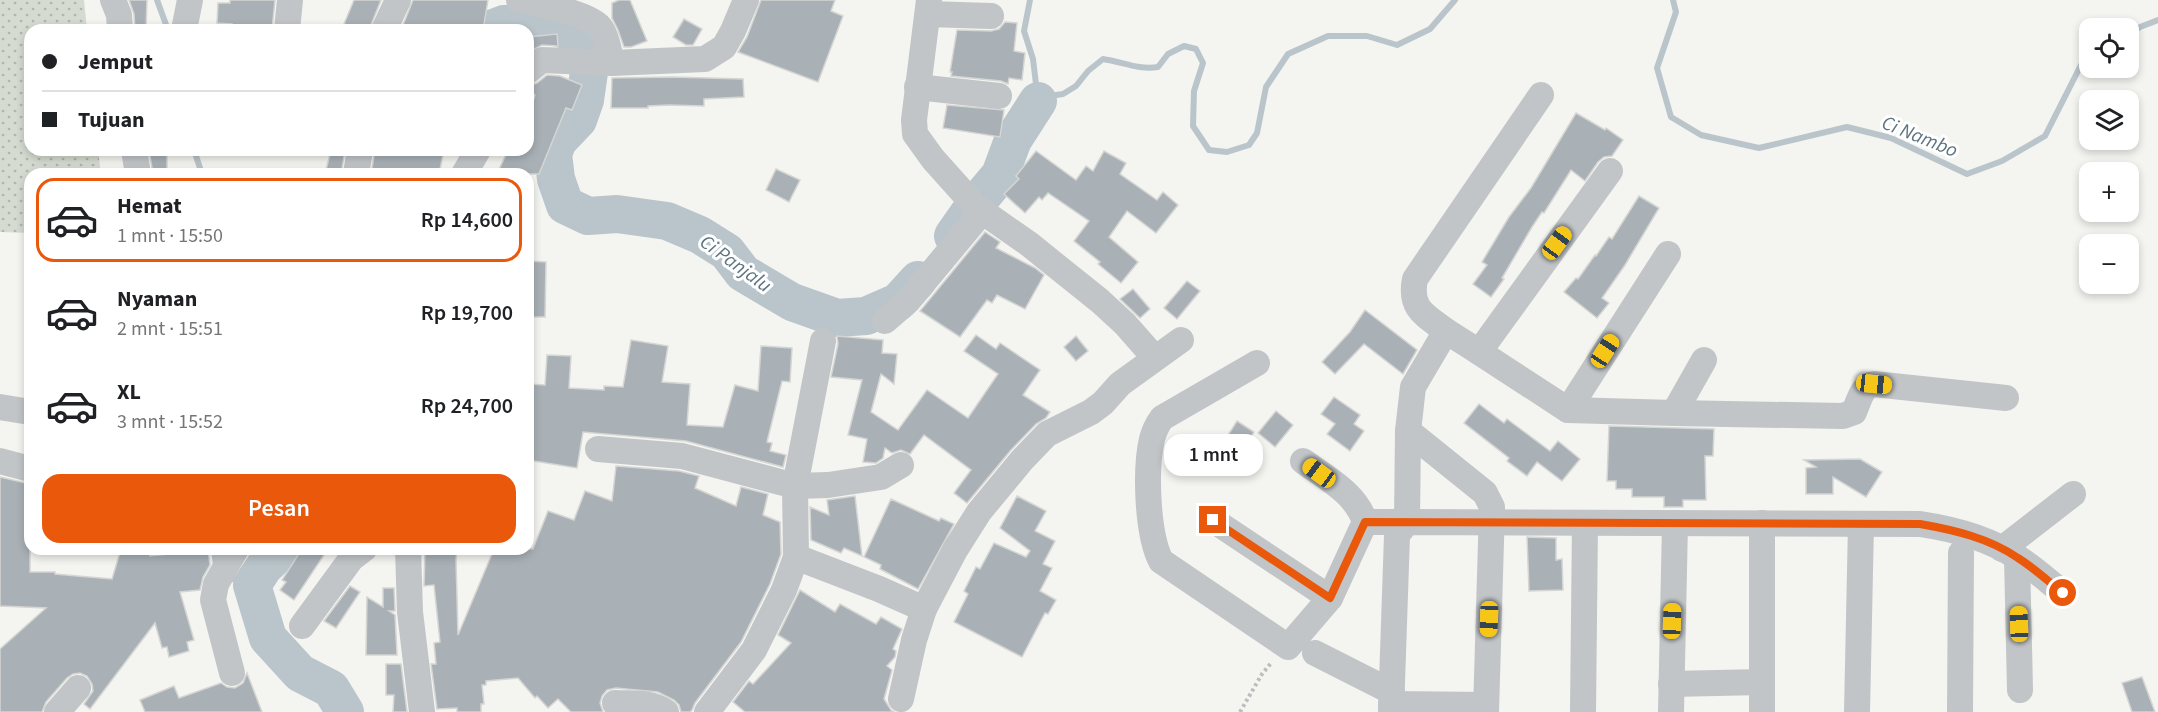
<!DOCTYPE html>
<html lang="id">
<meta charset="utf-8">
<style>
body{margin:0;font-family:"Source Sans 3",sans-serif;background:#f6f6f6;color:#202124;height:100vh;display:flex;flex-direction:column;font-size:22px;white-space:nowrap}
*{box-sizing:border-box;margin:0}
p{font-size:20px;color:#757577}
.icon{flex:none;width:33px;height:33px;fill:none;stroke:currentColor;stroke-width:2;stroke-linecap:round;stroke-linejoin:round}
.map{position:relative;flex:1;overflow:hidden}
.drawer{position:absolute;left:24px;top:168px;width:510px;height:387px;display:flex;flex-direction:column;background:#fff;border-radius:18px;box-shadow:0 3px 9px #0003}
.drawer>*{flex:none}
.hud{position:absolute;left:24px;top:24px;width:510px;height:132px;border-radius:18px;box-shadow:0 3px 9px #0003;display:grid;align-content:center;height:132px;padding:0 18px;background:#fff}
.buttons{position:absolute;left:2079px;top:18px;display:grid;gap:12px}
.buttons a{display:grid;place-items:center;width:60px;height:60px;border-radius:12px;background:#fff;box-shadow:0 3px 9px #0003;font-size:30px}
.end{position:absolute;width:27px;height:27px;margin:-14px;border:8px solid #ea580c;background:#fff;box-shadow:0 0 0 3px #fff}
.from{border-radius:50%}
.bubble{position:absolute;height:42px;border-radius:18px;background:#fff;box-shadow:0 3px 9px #0003;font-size:20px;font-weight:600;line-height:42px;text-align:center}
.car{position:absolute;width:18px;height:36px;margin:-18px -9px;border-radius:8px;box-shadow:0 0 4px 2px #0007;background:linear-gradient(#f5c518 24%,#345 0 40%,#f5c518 0 76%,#345 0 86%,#f5c518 0)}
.hud b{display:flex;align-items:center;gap:21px;height:57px;font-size:22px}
.hud b+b{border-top:2px solid #e0e0e0}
.hud i{width:15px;height:15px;background:#202124}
ul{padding:10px 0 0;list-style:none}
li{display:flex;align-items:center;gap:18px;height:84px;margin:0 12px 9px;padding:0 6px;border:3px solid transparent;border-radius:18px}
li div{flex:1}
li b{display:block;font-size:22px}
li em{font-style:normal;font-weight:600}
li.active{border-color:#ea580c}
li>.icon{width:54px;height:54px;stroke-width:1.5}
.button{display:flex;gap:12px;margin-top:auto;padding:12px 18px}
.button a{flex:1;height:69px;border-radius:18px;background:#ea580c;color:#fff;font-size:24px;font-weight:600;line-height:69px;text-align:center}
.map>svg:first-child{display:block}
.grass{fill:url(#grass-dots)}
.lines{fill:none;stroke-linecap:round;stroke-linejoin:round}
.stream{stroke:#bac5cb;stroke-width:6}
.river{stroke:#bac5cb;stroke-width:38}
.building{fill:#a9b1b7;stroke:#d5d5d3;stroke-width:1.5}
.path{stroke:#bbbdbf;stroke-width:4;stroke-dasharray:3 3;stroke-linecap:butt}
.minor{stroke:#c1c5c8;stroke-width:26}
.route{stroke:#ea580c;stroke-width:8}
.labels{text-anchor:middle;stroke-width:6;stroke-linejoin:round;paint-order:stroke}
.water-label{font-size:20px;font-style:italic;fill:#5e7580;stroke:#fff}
</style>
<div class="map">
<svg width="2158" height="712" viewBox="0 0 2158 712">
<defs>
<pattern id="grass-dots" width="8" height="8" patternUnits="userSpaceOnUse" patternTransform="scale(1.5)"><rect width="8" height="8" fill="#d5dbd1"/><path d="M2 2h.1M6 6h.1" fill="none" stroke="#b0b6af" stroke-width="1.8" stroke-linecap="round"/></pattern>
</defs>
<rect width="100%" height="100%" fill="#f4f4f0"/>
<polygon class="grass" points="0,0 84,0 87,30 30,30 30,150 98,150 101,174 30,174 30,233 0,232"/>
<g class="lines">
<g class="stream">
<polyline points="157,0 168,30"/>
<path d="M1030 0 1024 31 1033 59 1038 101 1049 96 1063 94 1076 86 1088 71 1103 59C1123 62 1138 70 1158 67L1168 54 1184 46 1196 49 1203 63 1194 91 1193 126 1209 150 1227 152 1249 145 1257 133 1266 87 1288 54 1328 36H1367L1397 45 1430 29 1455 0"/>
<polyline points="1673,0 1676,12 1657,68 1671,117 1701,135 1759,148 1847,127 1891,138 1967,174 2002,161 2045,136 2081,65 2090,60"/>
<polyline points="2128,35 2140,27 2158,20"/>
<polyline points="194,150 202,174"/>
<polyline points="214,549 216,566"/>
<polyline points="226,577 252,585"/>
</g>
<g class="river">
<polyline points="488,30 504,24 532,23 558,27 577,35 583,46 589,72 585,100 578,120 558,141 553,154 556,179 565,205 588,216 617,214 667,221 700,235 727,252 743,273 792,302 837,318 866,316 898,302 918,280"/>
<polyline points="953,236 974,206 1000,175 1013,140 1038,101"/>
<polyline points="283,549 264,567 252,585 268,638 300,673 331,689 345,712"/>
</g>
</g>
<g class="building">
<polygon points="129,0 147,0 146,30 135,30 134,14"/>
<polygon points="230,0 275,0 272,30 231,30 232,24 217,23 218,3 230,3"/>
<polygon points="354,0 381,0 369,30 361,30 344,24"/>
<polygon points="413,0 488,0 483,30 401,30"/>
<polygon points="619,0 630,0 647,41 631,47 624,47 618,30 612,18 612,3"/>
<polygon points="761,0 835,0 831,11 843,16 818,82 738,52 747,37"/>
<polygon points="684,19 702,29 693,45 686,45 673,37"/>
<polygon points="1005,22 1017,23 1014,51 1025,53 1022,80 1009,78 1008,84 1001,81 951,76 952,72 950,72 957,30 991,31 999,29"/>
<polygon points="557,34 558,46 542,45 528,52 528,37"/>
<polygon points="547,75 560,76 582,85 572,110 566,108 539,174 497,174 508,150 528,150 528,116 535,95 528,92 528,86 537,83"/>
<polygon points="672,77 743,79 744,97 704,99 704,106 669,105 648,106 648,108 611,108 612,78"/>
<polygon points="947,105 1004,110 1000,137 943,128"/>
<polygon points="1576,113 1605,130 1606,128 1623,140 1612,156 1604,157 1598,162 1585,181 1571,170 1544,213 1542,212 1532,227 1502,278 1504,279 1491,297 1473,284 1487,265 1482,262 1509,217 1531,188"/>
<polygon points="149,150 167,150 167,174 153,174"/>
<polygon points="331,150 345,150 341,174 325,174"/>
<polygon points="375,150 444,150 439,174 371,174"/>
<polygon points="1036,151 1076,180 1086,166 1093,171 1104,151 1126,163 1120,174 1157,200 1163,192 1178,205 1156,233 1127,211 1109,237 1138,262 1121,283 1098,264 1100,262 1074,241 1089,221 1048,193 1042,200 1039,197 1025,213 1004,194 1019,179 1016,176"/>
<polygon points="776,169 800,180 789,202 766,190"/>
<polygon points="1639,196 1659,208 1625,265 1602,298 1609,303 1597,318 1564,292 1576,278 1578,279 1595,255 1596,256 1609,237 1612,239"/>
<polygon points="985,232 1000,242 996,248 1035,268 1044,275 1025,309 997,295 992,303 987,300 960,337 920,311"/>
<polygon points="528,261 546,262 545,317 528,317"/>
<polygon points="1187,281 1200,291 1177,319 1164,308"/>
<polygon points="1133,289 1150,309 1140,318 1120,299"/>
<polygon points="1365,310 1417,350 1403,374 1364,344 1335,374 1322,362 1350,332"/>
<polygon points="976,335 996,349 1000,343 1040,370 1023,395 1050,412 1046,418 1036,424 1011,450 967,503 954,493 971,470 924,435 910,454 901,450 892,453 885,448 883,458 876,463 863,462 867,439 848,435 862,380 831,377 838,344 837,336 883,340 882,353 897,354 894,384 881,374 871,412 898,430 927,390 968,418 998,374 964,351"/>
<polygon points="1076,336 1088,351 1076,361 1064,347"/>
<polygon points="631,340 668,346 662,382 690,384 687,425 723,427 735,385 758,391 761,346 792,348 790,382 782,381 767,442 772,443 770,451 786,455 783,467 686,441 583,432 577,468 528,460 528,384 545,385 547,355 571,356 569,388 604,390 604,386 623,387"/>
<polygon points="1334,397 1360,415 1354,424 1364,431 1350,451 1327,434 1335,424 1321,414"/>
<polygon points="1479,404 1504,423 1507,419 1550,451 1558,441 1580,459 1562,481 1537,462 1527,476 1507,461 1509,458 1464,423"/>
<polygon points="1276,411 1293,425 1275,447 1258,433"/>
<polygon points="1237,421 1254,432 1233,465 1216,454"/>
<polygon points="1609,426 1714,429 1713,456 1705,456 1706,500 1683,500 1683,507 1664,507 1664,497 1632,497 1632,489 1616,489 1616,481 1607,481"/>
<polygon points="1860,459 1882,472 1866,497 1833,477 1833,494 1806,494 1806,468 1816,467 1804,460"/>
<polygon points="616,466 679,471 699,476 695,488 736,506 741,487 768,494 763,515 780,522 781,554 770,584 741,642 695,703 692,710 690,712 681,712 679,705 674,700 658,692 616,688 607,690 602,696 600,703 603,712 571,712 558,699 548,708 537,696 535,698 518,678 486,681 486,685 482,685 484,704 481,704 481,712 457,712 457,708 437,709 431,664 436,664 434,643 440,642 434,585 424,586 425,549 457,549 456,560 458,635 494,549 533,549 548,511 574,520 585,491 612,501"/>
<polygon points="0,477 30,484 30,572 55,572 55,574 112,579 121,549 152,549 150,556 208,550 210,565 203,577 200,590 180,592 194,640 187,642 189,651 169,657 167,647 162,648 155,623 90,709 84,704 93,691 92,684 87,676 80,673 73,674 67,678 46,702 42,712 0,712 0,649 46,608 0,606"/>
<polygon points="855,496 862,556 844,548 841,553 811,540 810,507 829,515 827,500"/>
<polygon points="1017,496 1046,511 1035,531 1055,541 1043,564 1052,568 1040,591 1056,600 1048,614 1045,613 1022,657 954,622 968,594 964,591 976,567 980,569 994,543 1026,557 1030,551 1000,528"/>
<polygon points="891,499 939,521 941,518 954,524 918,589 880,569 881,565 864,557"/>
<polygon points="1527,537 1556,538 1556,560 1562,559 1563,590 1529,591"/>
<polygon points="302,549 328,549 294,600 280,590 286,582 282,580"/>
<polygon points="350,586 360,592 336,628 324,621"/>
<polygon points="383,588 394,588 395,611 389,611 395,615 397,655 366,655 367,597 383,607"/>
<polygon points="800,590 835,612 840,604 876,624 881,617 902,629 893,649 896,651 895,657 887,666 892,670 884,699 891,710 894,712 745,712 733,702 749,681 753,684 791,643 778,635"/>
<polygon points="386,664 401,664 407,712 393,712 394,695 386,695"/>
<polygon points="247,673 262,712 145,712 140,700 174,686 179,698 221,683 227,687 235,688 243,683"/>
<polygon points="2142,677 2155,712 2132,712 2122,683"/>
</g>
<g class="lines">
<polyline class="path" points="1240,712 1262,674 1272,662"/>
<g class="minor">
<polyline points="113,0 119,15 120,30"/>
<path d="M519 0C540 5 586 12 600 27 607 36 609 52 612 63"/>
<polyline points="929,0 914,120 915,134 933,159 976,207 1029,244 1100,301 1125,324 1154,357"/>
<polyline points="928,14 991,16"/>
<polyline points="184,30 190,0"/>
<polyline points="287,30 290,0"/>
<polyline points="384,30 398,0"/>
<polyline points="528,71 542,60 612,63 705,59 724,47 733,31 746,0"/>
<polyline points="917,87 999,96"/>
<polyline points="134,150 138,174"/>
<polyline points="356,174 360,150"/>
<polyline points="464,174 478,150"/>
<polyline points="885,321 908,301 982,212"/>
<path d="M1446 331C1425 315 1409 309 1415 279L1541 95"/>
<polyline points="1479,352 1568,410 1674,413 1704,360"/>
<path d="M1257 363 1162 418C1157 425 1154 431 1152 439 1145 469 1147 534 1161 561L1288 647 1330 598 1365 522H1407L1408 431"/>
<polyline points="0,407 30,412"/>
<polyline points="1568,410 1668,254"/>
<path d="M1674 413 1843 416 1854 412C1859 401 1862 385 1874 384L2006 398"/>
<polyline points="598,449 682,456 795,486 828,485 881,477 901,465"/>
<polyline points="0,461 30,469"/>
<path d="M1303 461C1326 478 1356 493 1365 522"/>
<polyline points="1213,520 1330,598"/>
<polyline points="408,549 410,612 422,712"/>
<polyline points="2002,549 2073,494"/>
<polyline points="796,557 879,589 924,609 955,550 979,512 1022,460 1047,434 1091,412 1103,403 1120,384 1181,340"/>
<polyline points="2017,557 2020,690"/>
<polyline points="302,626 351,559 364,549"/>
<polyline points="1315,653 1392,692"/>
<polyline points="232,673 213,600 216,584 236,549"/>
<polyline points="1671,684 1762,682"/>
<polyline points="901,699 914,640 924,609"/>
<path d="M615 703C632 704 651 701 666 712"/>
<polyline points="1391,704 1486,705"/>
<polyline points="57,712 78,688"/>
<polyline points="707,712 754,650 784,590 796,557 795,486 823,341"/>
<path d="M1391 712 1397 535 1407 522 1920 524C1954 529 1989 538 2018 558 2034 568 2048 581 2063 593"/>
<polyline points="1486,712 1492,507 1485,493 1408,431 1413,387 1446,331 1479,352 1610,171"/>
<polyline points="1583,712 1585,523"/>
<polyline points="1671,712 1675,523"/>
<polyline points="1762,712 1762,523"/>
<polyline points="1857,712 1861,524"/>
<polyline points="1960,712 1961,553"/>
</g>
</g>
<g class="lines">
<path class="route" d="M1213 520 1330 598 1365 522 1920 524C1954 530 1989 538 2018 558 2034 568 2048 581 2063 593"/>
</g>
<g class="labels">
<g class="water-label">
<text transform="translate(1920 136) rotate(22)" y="7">Ci Nambo</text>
<text transform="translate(736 263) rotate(36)" y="7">Ci Panjalu</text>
</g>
</g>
</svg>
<div class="buttons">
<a><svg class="icon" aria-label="locate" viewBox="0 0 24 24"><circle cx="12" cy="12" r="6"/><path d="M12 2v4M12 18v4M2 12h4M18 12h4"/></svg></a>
<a><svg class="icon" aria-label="layers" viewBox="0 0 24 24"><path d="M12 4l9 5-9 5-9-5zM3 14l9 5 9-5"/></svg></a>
<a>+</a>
<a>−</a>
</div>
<i class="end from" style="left:2063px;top:593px"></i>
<i class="end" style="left:1213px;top:520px"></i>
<div class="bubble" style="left:1164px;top:434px;width:99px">1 mnt</div>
<i class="car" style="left:1557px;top:243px;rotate:36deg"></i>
<i class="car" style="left:1605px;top:351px;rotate:33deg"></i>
<i class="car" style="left:1874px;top:384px;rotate:96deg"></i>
<i class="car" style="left:1319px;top:473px;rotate:306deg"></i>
<i class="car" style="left:1489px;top:619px;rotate:182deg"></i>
<i class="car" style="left:1672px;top:621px;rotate:2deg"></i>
<i class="car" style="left:2019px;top:624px;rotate:358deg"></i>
<div class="hud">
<b><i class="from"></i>Jemput</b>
<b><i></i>Tujuan</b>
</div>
<section class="drawer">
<ul>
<li class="active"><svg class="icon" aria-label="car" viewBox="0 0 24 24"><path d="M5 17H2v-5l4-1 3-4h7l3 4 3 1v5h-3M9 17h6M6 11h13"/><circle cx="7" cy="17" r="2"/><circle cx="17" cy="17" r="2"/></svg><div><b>Hemat</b><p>1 mnt · 15:50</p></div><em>Rp 14,600</em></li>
<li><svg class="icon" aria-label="car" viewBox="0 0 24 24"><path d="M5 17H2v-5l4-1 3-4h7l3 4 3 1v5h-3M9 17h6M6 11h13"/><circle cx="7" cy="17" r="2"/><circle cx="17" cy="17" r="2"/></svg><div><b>Nyaman</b><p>2 mnt · 15:51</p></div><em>Rp 19,700</em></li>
<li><svg class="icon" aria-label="car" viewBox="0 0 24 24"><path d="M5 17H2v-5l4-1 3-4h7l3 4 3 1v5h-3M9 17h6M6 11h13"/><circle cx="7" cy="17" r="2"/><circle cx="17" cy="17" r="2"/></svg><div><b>XL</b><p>3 mnt · 15:52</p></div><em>Rp 24,700</em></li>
</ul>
<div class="button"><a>Pesan</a></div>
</section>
</div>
